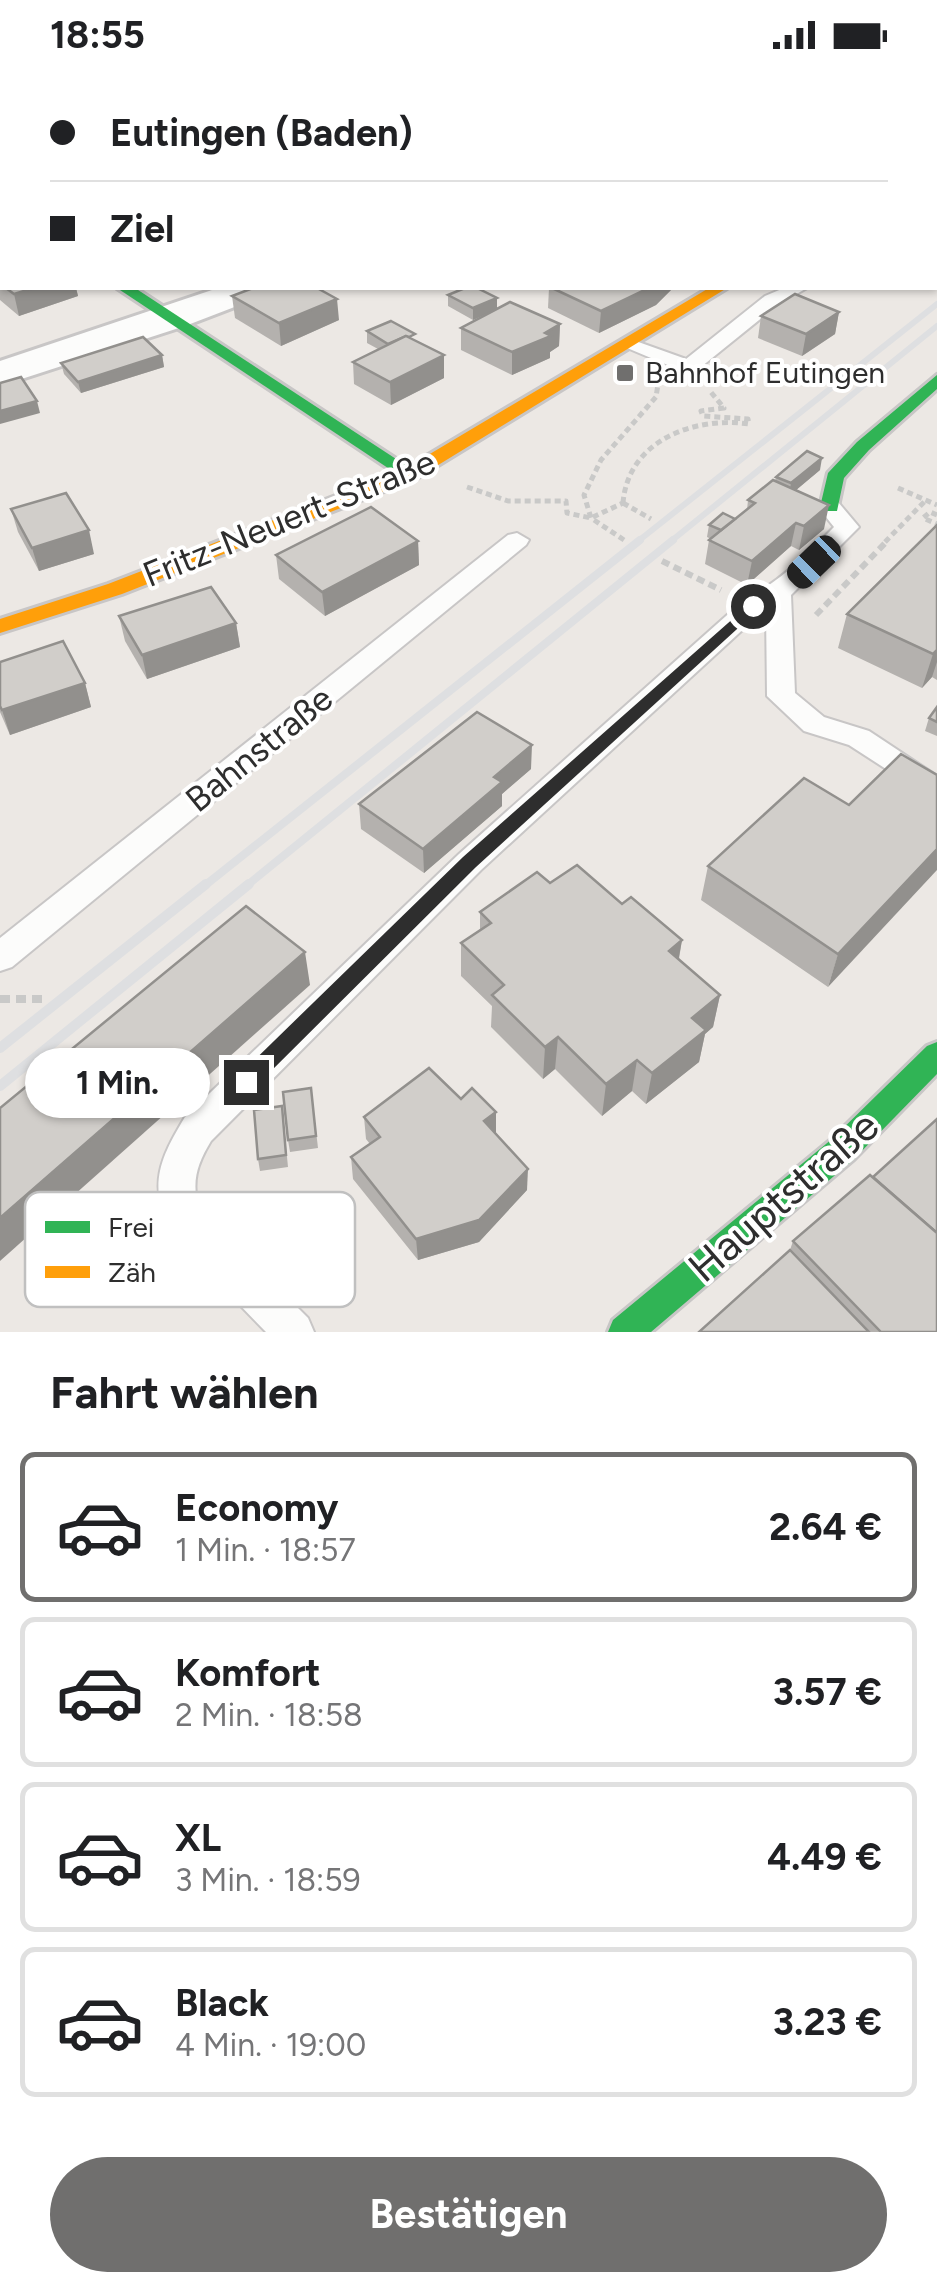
<!DOCTYPE html>
<html lang="de">
<meta charset="utf-8">
<style>
body{margin:0;font-family:Figtree,sans-serif;background:#f6f6f6;color:#202124;height:100vh;display:flex;flex-direction:column;font-size:38px;white-space:nowrap}
*{box-sizing:border-box;margin:0}
p{font-size:32px;color:#757577}
.icon{flex:none;width:55px;height:55px;fill:none;stroke:currentColor;stroke-width:2;stroke-linecap:round;stroke-linejoin:round}
.map{position:relative;height:1262px;overflow:hidden}
.details{display:flex;flex-direction:column;background:#fff;flex:1}
.details>*{flex:none}
.hud{position:absolute;left:0px;top:0px;width:938px;height:220px;box-shadow:0 2px 8px #0004;display:grid;align-content:center;height:220px;padding:0 50px;background:#fff}
.end{position:absolute;width:45px;height:45px;margin:-22px;border:12px solid #2e2e2e;background:#fff;box-shadow:0 0 0 5px #fff}
.from{border-radius:50%}
.bubble{position:absolute;height:70px;border-radius:35px;background:#fff;box-shadow:0 2px 8px #0004;font-size:32px;font-weight:700;line-height:70px;text-align:center}
.car{position:absolute;width:30px;height:60px;margin:-30px -15px;border-radius:12px;box-shadow:0 0 8px 2px #0007;background:linear-gradient(#222 24%,#8ab4d8 0 40%,#222 0 76%,#8ab4d8 0 86%,#222 0)}
.hud b{display:flex;align-items:center;gap:35px;height:95px;font-size:38px}
.hud b+b{border-top:2px solid #e0e0e0}
.hud i{width:25px;height:25px;background:#202124}
ul{padding:0;list-style:none}
li{display:flex;align-items:center;gap:30px;height:150px;margin:0 20px 15px;padding:0 30px;border:5px solid #e0e0e0;border-radius:15px}
li div{flex:1}
li b{display:block;font-size:38px}
li em{font-style:normal;font-weight:700}
li.on{border-color:#706f6e}
li>.icon{width:90px;height:90px;stroke-width:1.5}
h2{padding:0 50px;font-size:45px;line-height:120px}
.cta{display:flex;gap:20px;margin-top:auto;padding:20px 50px}
.cta a{flex:1;height:115px;border-radius:60px;background:#706f6e;color:#fff;font-size:40px;font-weight:700;line-height:115px;text-align:center}
.status{display:flex;justify-content:space-between;align-items:center;height:70px;padding:0 50px;background:#fff;direction:ltr}
.status svg{height:28px;fill:currentColor}
.map>svg:first-child{display:block}
.lines{fill:none;stroke-linecap:round;stroke-linejoin:round}
.lane-casing{stroke:#c8c6c6;stroke-width:4}
.street-casing{stroke:#c8c6c6;stroke-width:6}
.fast-casing{stroke:#c8c6c6;stroke-width:6}
.slow-casing{stroke:#c8c6c6;stroke-width:6}
.path-far2{stroke:#c9c9c8;stroke-width:5;stroke-dasharray:6 4;stroke-linecap:butt}
.path-far1{stroke:#c9c9c8;stroke-width:6;stroke-dasharray:8 5;stroke-linecap:butt}
.path{stroke:#c9c9c8;stroke-width:8;stroke-dasharray:10 6;stroke-linecap:butt}
.lane{fill:#fcfcfb;fill-rule:evenodd}
.street{fill:#fcfcfb;fill-rule:evenodd}
.fast{fill:#30b455;fill-rule:evenodd}
.slow{fill:#ff9f0a;fill-rule:evenodd}
.rail-far2{stroke:#dedfe1;stroke-width:6}
.rail-far1{stroke:#dedfe1;stroke-width:8}
.rail{stroke:#dedfe1;stroke-width:10}
.wall{fill:#b4b1ae}
.shaded-wall{fill:#92908d}
.building{fill:#d1ceca;stroke:#92908d;stroke-width:2.5}
.route{fill:#2e2e2e}
.poi-dot{fill:#706f6e;stroke:#fff;stroke-width:4}
.labels{text-anchor:middle;stroke-width:8;stroke-linejoin:round;paint-order:stroke}
.far-poi-label{font-size:30px;fill:#2e2e2e;stroke:#fff;text-anchor:start}
.street-label{font-size:35px;fill:#2e2e2e;stroke:#fff}
.near-street-label{font-size:42px;fill:#2e2e2e;stroke:#fff}
.key{fill:#fff;stroke:#c0c0c0;stroke-width:2.5}
.key-label{font-size:28px;fill:#2e2e2e}
</style>
<div class="status"><b>18:55</b><svg viewBox="0 0 49 12"><path d="M0 12V9h3v3zM5 12V6h3v6zM10 12V3h3v9zM15 12V0h3v12zM26 1h20v11H26zM47 4h2v5h-2z"/></svg></div>
<div class="map">
<svg width="937" height="1262" viewBox="0 0 937 1262">
<rect width="100%" height="100%" fill="#ece8e4"/>
<g class="lines">
<defs>
<g id="lane">
<polygon points="784,218 807,218 779,234 696,301 682,301 620,275 630,269 686,289 765,226"/>
<path d="M830 430 838 432 859 457 791 525 795 623 824 647 869 661 937 706V732L849 675 804 661 767 626 766 540 762 542 481 800 211 1071C197 1094 191 1112 199 1139L308 1248 314 1262H266L169 1162C149 1114 159 1090 185 1047L459 784 744 530C780 512 806 485 834 457L818 437Z"/>
<polygon points="517,463 529,470 526,475 12,897 0,901 0,868 508,465"/>
</g>
<g id="street">
<polygon points="419,0 450,0 452,2 421,2"/>
<polygon points="937,46 937,64 935,65 935,47"/>
<polygon points="0,126 2,127 2,147 0,146"/>
<polygon points="218,218 268,218 263,226 185,256 0,316 0,291"/>
</g>
<g id="fast">
<polygon points="117,218 135,218 419,404 410,410 403,408"/>
<polygon points="937,305 937,319 869,380 844,408 837,441 823,441 820,437 828,403 857,372"/>
<polygon points="937,972 937,1004 854,1089 651,1262 608,1262 613,1250 832,1069 927,976"/>
</g>
<polygon id="slow" points="709,218 727,218 417,408 122,524 0,563 0,549 108,514 403,400"/>
</defs>
<use href="#lane" class="lane-casing"/>
<use href="#street" class="street-casing"/>
<use href="#fast" class="fast-casing"/>
<use href="#slow" class="slow-casing"/>
<g class="path-far2">
<polyline points="467,417 508,431 566,431 567,443 591,448 623,433"/>
<polyline points="898,418 937,435"/>
<path d="M623 433C628 370 695 346 749 354L748 349 703 346 701 341 724 338 710 321"/>
<polyline points="623,433 651,449"/>
<polyline points="937,445 930,442 923,448 937,454"/>
<polyline points="624,470 591,448 584,425 601,390 656,327 658,314"/>
<polyline points="885,472 926,430"/>
</g>
<g class="path-far1">
<polyline points="662,491 721,520"/>
<polyline points="816,545 888,470"/>
</g>
<polyline class="path" points="0,929 42,929"/>
<use href="#lane" class="lane"/>
<use href="#street" class="street"/>
<use href="#fast" class="fast"/>
<use href="#slow" class="slow"/>
<g class="rail-far2">
<polyline points="637,472 937,234"/>
<polyline points="670,472 937,256"/>
</g>
<g class="rail-far1">
<polyline points="203,817 640,470"/>
<polyline points="245,817 673,470"/>
</g>
<g class="rail">
<polyline points="0,978 206,814"/>
<polyline points="0,1016 249,814"/>
</g>
</g>
<g class="wall">
<polygon points="937,80 937,108 935,107 935,82"/>
<polygon points="2,192 2,218 76,218 78,226 19,246 0,230 0,193"/>
<polygon points="549,218 673,218 656,235 599,263 548,238"/>
<polygon points="448,225 560,254 559,276 550,282 550,288 512,305 461,280 461,258 495,240 473,250 448,236"/>
<polygon points="232,226 339,250 281,276 235,248"/>
<polygon points="839,242 835,264 802,286 758,268 761,246"/>
<polygon points="367,261 415,270 444,285 444,308 391,335 354,314 353,292 378,279 367,273"/>
<polygon points="162,285 164,297 81,323 64,304 61,293"/>
<polygon points="820,400 796,420 824,459 799,480 791,476 747,515 705,494 709,470 711,469 707,467 709,455 735,449 747,440 748,430 775,411 776,407"/>
<polygon points="11,439 94,484 39,501 18,462"/>
<polygon points="937,455 937,610 932,607 922,618 838,578 847,544"/>
<polygon points="418,471 419,495 325,546 279,509 276,485"/>
<polygon points="119,546 236,553 240,577 147,609 125,571"/>
<polygon points="0,592 85,613 91,637 10,665 0,642"/>
<polygon points="937,637 937,666 925,661 929,648"/>
<polygon points="901,684 828,917 701,830 708,796 849,735"/>
<polygon points="531,699 502,724 502,736 424,803 361,759 359,734"/>
<polygon points="550,813 622,834 682,870 679,889 720,925 713,957 705,964 699,992 646,1034 632,1021 602,1046 555,999 543,1009 491,957 492,936 461,906 461,873 480,860 480,842"/>
<polygon points="311,1018 318,1078 290,1082 288,1070"/>
<polygon points="282,1036 288,1097 260,1101 258,1089"/>
<polygon points="364,1047 496,1063 527,1120 479,1172 418,1190 353,1109 351,1087 370,1074 366,1069"/>
<polygon points="873,1107 937,1262 699,1262 790,1180 793,1171"/>
</g>
<g class="shaded-wall">
<polygon points="34,218 76,218 78,226 19,246 14,224"/>
<polygon points="649,218 673,218 656,235 599,263 601,241"/>
<polygon points="497,228 497,239 473,250 473,238"/>
<polygon points="337,229 339,250 281,276 279,253"/>
<polygon points="839,242 835,264 802,286 806,264"/>
<polygon points="560,254 559,276 550,282 550,288 512,305 512,282"/>
<polygon points="162,285 164,297 81,323 78,312"/>
<polygon points="444,285 444,308 391,335 390,312"/>
<polygon points="37,331 40,343 0,354 0,341"/>
<polygon points="822,388 820,400 789,426 791,413"/>
<polygon points="829,435 824,459 799,480 804,456"/>
<polygon points="796,453 791,476 747,515 752,491"/>
<polygon points="89,460 94,484 39,501 32,478"/>
<polygon points="418,471 419,495 325,546 322,522"/>
<polygon points="236,553 240,577 147,609 142,585"/>
<polygon points="937,580 937,592 932,607 922,618 933,584"/>
<polygon points="85,613 91,637 10,665 2,640"/>
<polygon points="532,675 531,699 502,724 502,736 424,803 423,779 494,707"/>
<polygon points="937,779 937,800 828,917 838,884"/>
<polygon points="682,870 676,903 669,881"/>
<polygon points="305,882 310,915 0,1191 0,1148"/>
<polygon points="720,925 713,957 705,964 699,992 646,1034 652,1003 692,948"/>
<polygon points="558,967 555,999 543,1009 545,977"/>
<polygon points="637,990 632,1021 602,1046 606,1014"/>
<polygon points="496,1042 496,1064 484,1051"/>
<polygon points="528,1099 527,1120 479,1172 418,1190 416,1169"/>
</g>
<g class="building">
<polygon points="254,0 300,0 303,2 254,2 251,1"/>
<polygon points="399,0 408,0 414,2 391,2"/>
<polygon points="484,0 530,0 522,2 490,2"/>
<polygon points="662,0 696,0 703,2 655,2"/>
<polygon points="816,0 870,0 864,2 823,2"/>
<polygon points="0,74 2,74 2,93 0,94"/>
<polygon points="2,192 2,205 0,206 0,193"/>
<polygon points="6,218 34,218 14,224"/>
<polygon points="253,218 317,218 337,229 279,253 232,226"/>
<polygon points="465,218 477,218 497,228 473,238 448,225"/>
<polygon points="552,218 649,218 601,241"/>
<polygon points="795,224 839,242 806,264 761,246"/>
<polygon points="510,232 560,254 545,263 551,266 512,282 461,258"/>
<polygon points="391,251 415,264 409,267 406,266 388,274 367,261"/>
<polygon points="406,266 444,285 390,312 353,292"/>
<polygon points="143,267 162,285 78,312 61,293"/>
<polygon points="21,307 37,331 0,341 0,313"/>
<polygon points="807,381 822,388 791,413 776,407"/>
<polygon points="773,410 829,435 804,456 796,453 752,491 709,470 755,433 748,430"/>
<polygon points="66,423 89,460 32,478 11,439"/>
<polygon points="371,437 418,471 322,522 276,485"/>
<polygon points="723,443 735,449 721,460 709,455"/>
<polygon points="937,455 937,580 933,584 847,544"/>
<polygon points="211,517 236,553 142,585 119,546"/>
<polygon points="63,571 85,613 2,640 0,636 0,592"/>
<polygon points="937,637 937,652 929,648"/>
<polygon points="477,642 532,675 494,707 502,712 423,779 359,734"/>
<polygon points="901,684 937,705 937,779 838,884 708,796 804,708 849,735"/>
<polygon points="577,795 622,834 631,827 682,870 669,881 720,925 692,948 706,960 652,1003 637,990 606,1014 558,967 545,977 492,925 504,915 461,873 491,853 480,842 537,802 550,813"/>
<polygon points="246,836 305,882 0,1148 0,1038"/>
<polygon points="429,998 461,1029 472,1018 496,1042 484,1051 528,1099 479,1150 416,1169 351,1087 380,1067 364,1047"/>
<polygon points="311,1018 316,1066 288,1070 283,1022"/>
<polygon points="282,1036 286,1085 258,1089 254,1040"/>
<polygon points="937,1049 937,1163 873,1107"/>
<polygon points="870,1105 937,1163 937,1262 881,1262 793,1171"/>
<polygon points="790,1180 869,1262 699,1262"/>
</g>
<polygon class="route" points="753,531 761,536 759,539 476,797 254,1018 239,1018 236,1012 239,1005 463,787"/>
<rect class="poi-dot" x="615" y="293" width="20" height="20" rx="5"/>
<g class="labels">
<g class="far-poi-label">
<text x="645" y="313">Bahnhof Eutingen</text>
</g>
<g class="street-label">
<text transform="translate(289 448) rotate(-22)" y="12">Fritz-Neuert-Straße</text>
<text transform="translate(259 679) rotate(-39)" y="12">Bahnstraße</text>
</g>
<g class="near-street-label">
<text transform="translate(783 1126) rotate(-41)" y="15">Hauptstraße</text>
</g>
</g>
<rect x="25" y="1122" width="330" height="115" rx="15" class="key"/>
<rect x="45" y="1151" width="45" height="12" fill="#30b455"/>
<rect x="45" y="1196" width="45" height="12" fill="#ff9f0a"/>
<g class="key-label">
<text x="108" y="1167">Frei</text>
<text x="108" y="1212">Zäh</text>
</g>
</svg>
<i class="end from" style="left:753px;top:536px"></i>
<i class="end" style="left:246px;top:1012px"></i>
<div class="bubble" style="left:25px;top:978px;width:185px">1 Min.</div>
<i class="car" style="left:814px;top:492px;rotate:226deg"></i>
<div class="hud">
<b><i class="from"></i>Eutingen (Baden)</b>
<b><i></i>Ziel</b>
</div>
</div>
<section class="details">
<h2>Fahrt wählen</h2>
<ul>
<li class="on"><svg class="icon" aria-label="car" viewBox="0 0 24 24"><path d="M5 17H2v-5l4-1 3-4h7l3 4 3 1v5h-3M9 17h6M6 11h13"/><circle cx="7" cy="17" r="2"/><circle cx="17" cy="17" r="2"/></svg><div><b>Economy</b><p>1 Min. · 18:57</p></div><em>2.64 €</em></li>
<li><svg class="icon" aria-label="car" viewBox="0 0 24 24"><path d="M5 17H2v-5l4-1 3-4h7l3 4 3 1v5h-3M9 17h6M6 11h13"/><circle cx="7" cy="17" r="2"/><circle cx="17" cy="17" r="2"/></svg><div><b>Komfort</b><p>2 Min. · 18:58</p></div><em>3.57 €</em></li>
<li><svg class="icon" aria-label="car" viewBox="0 0 24 24"><path d="M5 17H2v-5l4-1 3-4h7l3 4 3 1v5h-3M9 17h6M6 11h13"/><circle cx="7" cy="17" r="2"/><circle cx="17" cy="17" r="2"/></svg><div><b>XL</b><p>3 Min. · 18:59</p></div><em>4.49 €</em></li>
<li><svg class="icon" aria-label="car" viewBox="0 0 24 24"><path d="M5 17H2v-5l4-1 3-4h7l3 4 3 1v5h-3M9 17h6M6 11h13"/><circle cx="7" cy="17" r="2"/><circle cx="17" cy="17" r="2"/></svg><div><b>Black</b><p>4 Min. · 19:00</p></div><em>3.23 €</em></li>
</ul>
<div class="cta"><a>Bestätigen</a></div>
</section>
